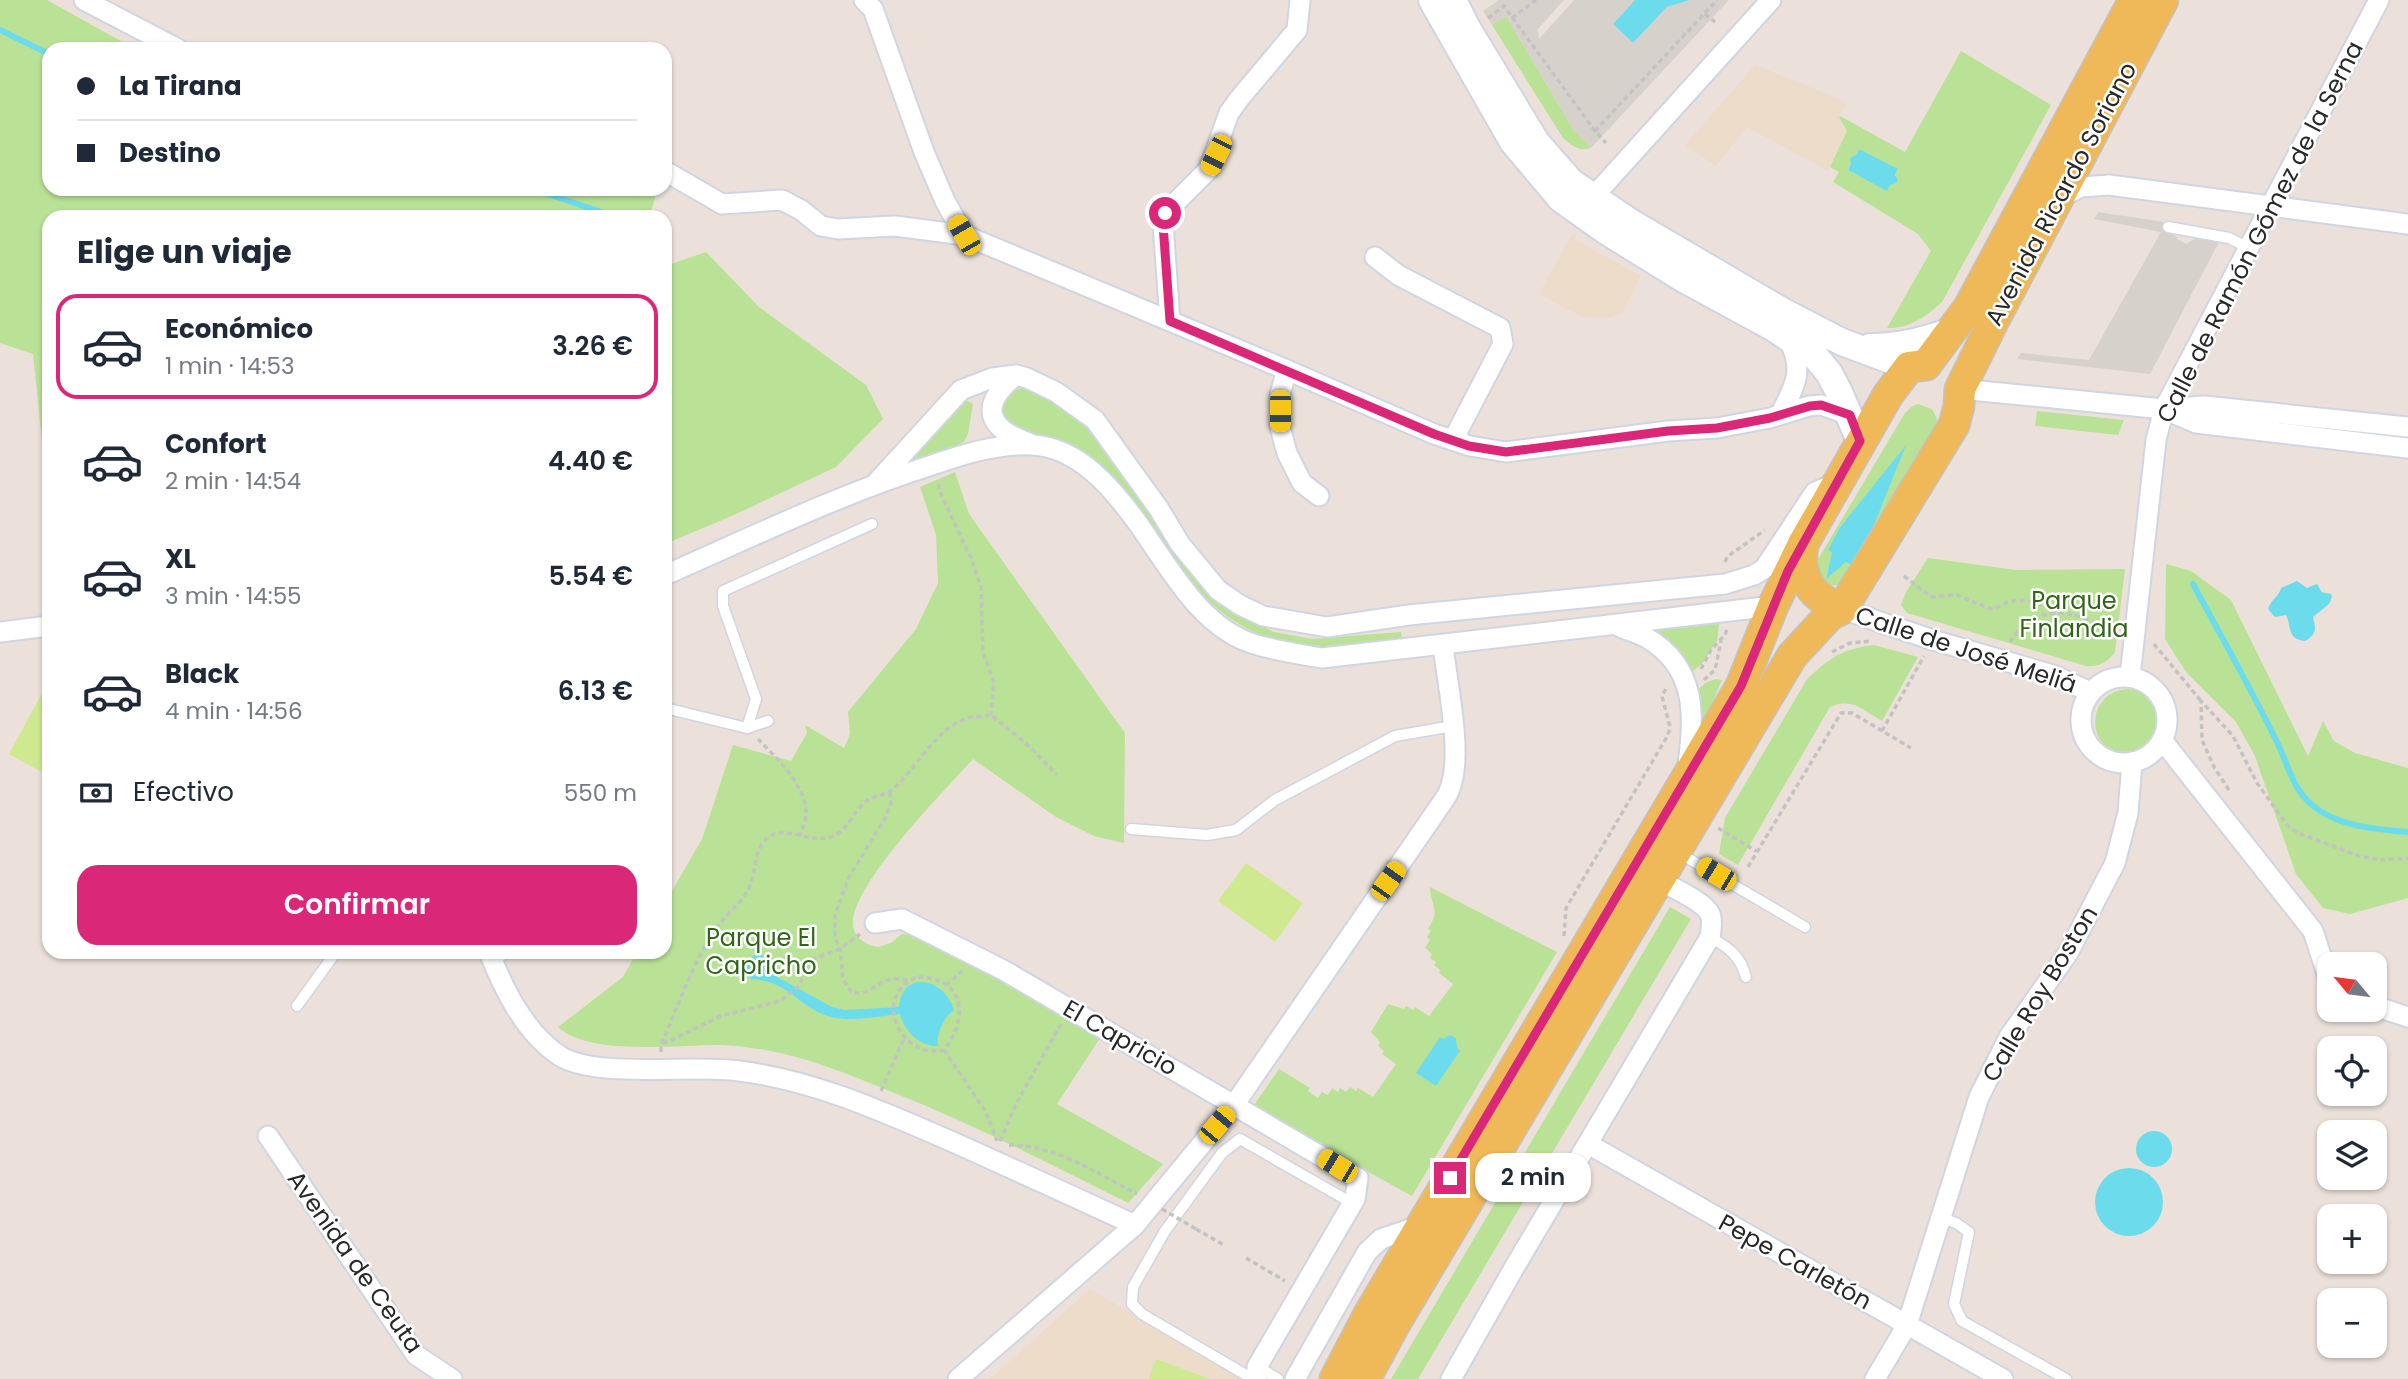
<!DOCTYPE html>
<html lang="es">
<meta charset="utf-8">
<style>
body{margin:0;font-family:Poppins,sans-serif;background:#f2f2f3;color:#1f2937;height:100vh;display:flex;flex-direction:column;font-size:26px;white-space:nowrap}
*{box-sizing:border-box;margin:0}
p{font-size:23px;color:#747a83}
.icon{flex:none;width:38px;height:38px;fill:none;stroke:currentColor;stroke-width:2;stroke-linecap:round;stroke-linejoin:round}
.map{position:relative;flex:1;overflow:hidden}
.details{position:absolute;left:42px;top:210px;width:630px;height:749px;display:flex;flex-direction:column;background:#fff;border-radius:21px;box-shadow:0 2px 5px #0004}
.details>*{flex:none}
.guide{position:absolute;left:42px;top:42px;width:630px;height:154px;border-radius:21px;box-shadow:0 2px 5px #0004;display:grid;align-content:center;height:154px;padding:0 35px;background:#fff}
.needle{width:46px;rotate:299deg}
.controls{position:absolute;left:2317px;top:952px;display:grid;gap:14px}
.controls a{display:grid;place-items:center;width:70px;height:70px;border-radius:14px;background:#fff;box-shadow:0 2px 5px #0004;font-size:35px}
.end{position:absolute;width:32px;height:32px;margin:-16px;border:9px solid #db2777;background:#fff;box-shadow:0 0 0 4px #fff}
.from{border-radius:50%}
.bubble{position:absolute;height:49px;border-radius:21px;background:#fff;box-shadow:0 2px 5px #0004;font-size:23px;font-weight:600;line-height:49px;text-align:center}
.car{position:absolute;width:21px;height:42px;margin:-21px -10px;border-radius:9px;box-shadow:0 0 5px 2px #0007;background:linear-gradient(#f5c518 24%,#345 0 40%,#f5c518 0 76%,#345 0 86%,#f5c518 0)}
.guide b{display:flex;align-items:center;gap:24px;height:66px;font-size:26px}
.guide b+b{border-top:2px solid #e0e1e3}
.guide i{width:18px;height:18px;background:#1f2937}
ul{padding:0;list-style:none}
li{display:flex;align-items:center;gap:21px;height:105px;margin:0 14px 10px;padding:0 21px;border:4px solid transparent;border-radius:21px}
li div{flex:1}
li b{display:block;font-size:26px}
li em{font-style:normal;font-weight:600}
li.on{border-color:#db2777}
li>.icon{width:63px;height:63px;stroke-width:1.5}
h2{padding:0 35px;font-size:32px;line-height:84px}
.pay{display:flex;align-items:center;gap:18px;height:77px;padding:0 35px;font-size:26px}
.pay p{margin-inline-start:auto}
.primary-button{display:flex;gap:14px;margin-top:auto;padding:14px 35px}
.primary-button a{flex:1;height:80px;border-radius:21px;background:#db2777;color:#fff;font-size:28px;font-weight:600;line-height:80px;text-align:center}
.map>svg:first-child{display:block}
.education{fill:#eddcc9}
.green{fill:#b9e296;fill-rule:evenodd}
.pitch{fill:#cfe991}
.plaza{fill:#d7d1cc}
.water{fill:#6cdced}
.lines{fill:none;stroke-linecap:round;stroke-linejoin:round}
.stream{stroke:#6cdced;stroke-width:6}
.service-casing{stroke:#cfd5e1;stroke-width:13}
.minor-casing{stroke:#cfd5e1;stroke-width:23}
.secondary-casing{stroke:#cfd5e1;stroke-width:30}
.primary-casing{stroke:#c3c3c3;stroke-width:33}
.path{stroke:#c3c3c3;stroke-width:3.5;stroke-dasharray:5 3.5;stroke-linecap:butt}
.service{stroke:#fff;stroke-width:10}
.minor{stroke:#fff;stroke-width:19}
.secondary{stroke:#fff;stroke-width:26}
.primary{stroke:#efb95a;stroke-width:30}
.path-bridge{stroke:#c3c3c3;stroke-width:3.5;stroke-dasharray:5 3.5;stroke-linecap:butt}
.route{stroke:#db2777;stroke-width:9}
.labels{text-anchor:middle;stroke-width:5;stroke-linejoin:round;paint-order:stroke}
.street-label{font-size:24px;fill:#282828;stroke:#fff}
.park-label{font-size:24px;fill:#33641a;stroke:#fff}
</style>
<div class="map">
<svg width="2408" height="1379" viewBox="0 0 2408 1379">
<rect width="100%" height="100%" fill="#ebe1da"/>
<g class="education">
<polygon points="1755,65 1847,102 1839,117 1848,131 1828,171 1747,127 1716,166 1685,145"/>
<polygon points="1572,234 1576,236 1574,239 1641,276 1622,314 1608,318 1583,317 1539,294"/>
<polygon points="1090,1289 1241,1377 1241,1379 990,1379"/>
</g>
<g class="green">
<polygon points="0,0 47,0 135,49 49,49 49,189 658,189 649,217 49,217 49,483 46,480 33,354 0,343"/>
<path d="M1506 16 1573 129 1591 148C1580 152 1572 146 1563 138L1492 25Z"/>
<path d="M1961 51 2051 105 1942 302C1927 316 1909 329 1887 328L1931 251 1918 234 1833 182 1839 172 1830 167 1847 131 1839 117 1840 116 1905 152ZM1859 149 1898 170 1895 175 1898 179 1897 183 1890 184 1887 190 1848 170Z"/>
<polygon points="706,252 759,307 866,385 883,419 836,467 734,515 665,544 665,266"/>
<path d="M1022 388C1052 392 1080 419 1100 440L1219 600 1246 619 1274 632 1312 639 1401 632 1402 640C1376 643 1348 649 1322 648 1215 645 1170 557 1116 479L1093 459 1065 442 1010 428 1000 411C1002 399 1009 390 1022 388Z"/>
<polygon points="966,400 973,404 968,434 964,442 918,462 911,461 912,457"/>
<path d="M1918 404 1932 409 1937 419 1935 430 1842 584C1835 586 1829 586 1823 583L1816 564 1817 561 1905 413 1911 407ZM1904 448 1852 565 1847 561 1826 577 1840 527Z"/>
<polygon points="2037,411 2124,420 2118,435 2035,426"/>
<path d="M955 472 969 514 1125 733 1124 843 1094 836 1056 817 973 759C946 789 851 885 853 924 853 937 866 945 878 947L891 943 902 934 913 935 1000 980 1100 1038 1057 1104 1163 1164 1128 1203C1050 1164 973 1124 892 1092 851 1075 809 1058 766 1050 751 1048 733 1045 718 1045 676 1045 589 1056 558 1027L623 977 637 952H665V903L702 839 733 745 791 761 807 733 805 725 844 748 850 734 848 712 916 629 938 583 936 535 920 487Z"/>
<path d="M1928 558 2016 570 2125 569 2115 652C2108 662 2099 667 2086 666L1907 613 1901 605 1906 592Z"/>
<polygon points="2166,564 2191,571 2231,600 2308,756 2323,721 2334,741 2355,753 2408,768 2408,898 2350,914 2323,908 2296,874 2255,756 2236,722 2186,672 2165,639"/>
<polygon points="1719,624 1717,641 1702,664 1689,674 1650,631"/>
<path d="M1874 645 1918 657 1882 721C1863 710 1852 697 1830 707L1738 865 1719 854 1725 818 1807 679C1831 657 1842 649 1874 645Z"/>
<polygon points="1716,679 1722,680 1704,722 1700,723 1696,691 1707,682"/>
<circle cx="2128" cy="722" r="33"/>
<path d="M1430 887 1557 952 1412 1196 1252 1108 1279 1069 1310 1088 1308 1091 1318 1098 1322 1092 1328 1095 1332 1088 1338 1092 1340 1088 1346 1092 1350 1087 1356 1091 1358 1088 1373 1097 1396 1064 1382 1054 1384 1051 1378 1046 1380 1042 1371 1032 1388 1004 1404 1009 1406 1006 1413 1010 1415 1007 1429 1016 1453 984 1439 973 1440 970 1434 965 1436 962 1430 958 1432 954 1425 948 1430 940 1427 937 1431 931 1428 929C1441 909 1431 907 1430 887Z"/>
<polygon points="1670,907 1691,919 1418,1379 1391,1379"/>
</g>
<g class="pitch">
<polygon points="49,680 49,776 9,754"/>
<polygon points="1246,863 1303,903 1275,942 1218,901"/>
<polygon points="1156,1359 1210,1379 1149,1379"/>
</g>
<g class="plaza">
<polygon points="1499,0 1564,0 1538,29 1539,39 1574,0 1635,0 1613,24 1633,43 1667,7 1690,0 1729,0 1591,148 1573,129 1506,16 1492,25 1483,11"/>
<polygon points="2098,212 2171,223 2166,232 2178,237 2177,239 2186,244 2196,238 2219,242 2150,374 2017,359 2021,353 2089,360 2161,232 2094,219"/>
</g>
<g class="water">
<polygon points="1635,0 1690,0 1667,7 1633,43 1613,24"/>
<polygon points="1859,149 1898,169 1895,175 1898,179 1897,183 1890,185 1887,191 1848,170 1851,164 1850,158 1856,155"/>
<polygon points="1906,445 1866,545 1864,544 1852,565 1846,562 1826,579 1832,552 1828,550 1840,527"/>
<path d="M2297 581 2307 588 2317 584C2324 595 2318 591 2331 594L2332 597 2329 604 2313 617C2316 629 2317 634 2305 641 2287 639 2292 628 2286 615L2275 617 2268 609C2271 599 2279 597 2281 588Z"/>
<path d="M755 954C769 953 769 968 777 977L832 1007 845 1010 899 1007C902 970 944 977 954 1010 944 1017 936 1034 938 1046 920 1047 904 1031 900 1014 878 1016 850 1023 828 1016 795 1005 792 982 751 979L743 973 744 967Z"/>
<polygon points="1450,1035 1456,1038 1457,1048 1460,1051 1436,1086 1416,1073 1440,1037 1443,1039"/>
<circle cx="2154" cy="1149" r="18"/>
<circle cx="2129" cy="1202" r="34"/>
</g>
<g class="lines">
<g class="stream">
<polyline points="0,30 49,54"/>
<polyline points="258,189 271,193 276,189"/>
<polyline points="533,189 616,217"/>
<path d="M2193 584C2221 636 2250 687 2276 740 2288 763 2291 787 2312 805 2338 827 2376 829 2408 832"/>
</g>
<defs>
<g id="service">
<polyline points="2168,227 2229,238 2249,248"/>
<polyline points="665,708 747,728 768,721"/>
<polyline points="747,728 756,699 723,606 723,591 872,524"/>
<polyline points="1131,829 1207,835 1236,830 1275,800 1395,736 1453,726"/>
<polyline points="1679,853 1805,927"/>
<path d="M1710 937C1729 948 1740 955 1746 977"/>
<polyline points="493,961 507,952"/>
<polyline points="297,1006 336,952"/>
<polyline points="1941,1218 1956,1223 1969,1232 1954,1304 1962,1321 2066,1379"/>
<polyline points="1258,1367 1278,1379"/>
<polyline points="1253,1379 1142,1314 1132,1304 1133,1287 1165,1231 1222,1153 1240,1139 1352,1203"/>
</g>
<g id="minor">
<polyline points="84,0 178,49"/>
<polyline points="864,0 873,9 924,152 945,201 964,235 1287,370 1434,434 1470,446 1506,452 1668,431 1717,428 1770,418 1809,406 1821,405 1850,415"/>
<polyline points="665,171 722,204 782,200 801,210 821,226 838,229 895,226 964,235"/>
<polyline points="2059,198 2081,187 2109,185 2408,224"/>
<polyline points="1584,207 1771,0"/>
<polyline points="1375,257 1398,275 1500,328 1503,344 1453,440"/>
<polyline points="1170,321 1163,224 1165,213 1209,169 1229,113 1239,99 1297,30 1300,0"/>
<polyline points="1287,370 1280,394 1280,427 1287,453 1302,483 1319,496"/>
<path d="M1016 375C979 405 986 428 1029 443"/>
<polyline points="1960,389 2164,409 2204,406 2408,427"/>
<polyline points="2168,411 2196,423 2408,448"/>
<path d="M1781 413C1796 384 1805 368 1787 337"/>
<polyline points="877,482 961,390 992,378 1016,375 1027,378 1056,392 1095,420 1159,509 1180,544 1218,590 1240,605 1263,616 1327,627 1409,615 1725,584 1754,575 1764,569 1815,492 1837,483"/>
<path d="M665 575C752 537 838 495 929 466 962 455 997 443 1032 445 1079 447 1114 490 1139 525 1169 567 1201 628 1254 644 1276 651 1299 654 1322 658L1773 606"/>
<polyline points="1842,609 1933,640 2053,675 2090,692"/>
<path d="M1616 625C1626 630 1638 633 1647 638 1696 667 1695 714 1688 764"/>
<polyline points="0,632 49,626"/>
<polyline points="2130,677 2156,440 2164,409 2379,0"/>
<circle cx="2124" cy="720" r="43"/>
<polyline points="2162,740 2313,931 2329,980"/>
<polyline points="875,923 902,919 1005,971 1358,1178 1355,1199 1257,1367 1257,1379"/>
<path d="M489 952C504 990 525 1033 560 1056 597 1079 692 1064 739 1071 812 1080 879 1110 946 1139 1009 1167 1072 1196 1135 1225"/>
<polyline points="2375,1006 2408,1017"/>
<polyline points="268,1136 416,1355 452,1379"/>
<polyline points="1588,1144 2003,1379"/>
<path d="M958 1379 1135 1225 1234 1105 1435 813C1439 806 1446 799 1449 791 1464 757 1447 683 1443 646"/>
<polyline points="1295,1379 1367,1252 1381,1239 1422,1225"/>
<path d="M1451 1379 1514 1268 1710 937C1711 930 1713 921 1710 914 1704 901 1672 888 1659 880"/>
<polyline points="1875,1379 1907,1325 1979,1097 2009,1037 2068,953 2115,863 2128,813 2132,762"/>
</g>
<g id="secondary">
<polyline points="1432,0 1513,142 1561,199 1606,231 1682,278 1774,328 1815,356 1829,373 1839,392 1860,441"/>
<polyline points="1453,0 1467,28 1536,142 1571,182 1630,222 1782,311 1842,342 1909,367"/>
<path d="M1870 347C1899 347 1923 341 1951 331"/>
</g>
<g id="primary">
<polyline points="1926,365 1969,307 2134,0"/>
<path d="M1803 544C1797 576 1811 598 1842 609"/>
<polyline points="1335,1379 1369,1314 1741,686 1773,606 1803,544 1888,395 1909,367 1926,365"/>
<polyline points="1365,1379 1396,1322 1792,656 1829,616 1842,609 1954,425 1959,406 1960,389 1994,320 2163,0"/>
</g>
</defs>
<use href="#service" class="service-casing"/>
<use href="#minor" class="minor-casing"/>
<use href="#secondary" class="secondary-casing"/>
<use href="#primary" class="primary-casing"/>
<g class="path">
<polyline points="1705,14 1715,22"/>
<polyline points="1488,18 1504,6 1595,131 1606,143"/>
<polyline points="1512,18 1536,0"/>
<polyline points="1595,131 1717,0"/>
<polyline points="939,484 939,490 971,558 981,587 983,652 994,683 991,715"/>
<polyline points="1725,562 1727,557 1765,530"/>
<path d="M1904 576 1931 597 1957 595 1991 609C1999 608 2005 602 2013 601 2025 598 2047 606 2058 612"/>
<path d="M2010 642C2034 600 2083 609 2114 636"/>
<polyline points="2154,644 2201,701"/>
<polyline points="1832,652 1850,643 1871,641"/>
<polyline points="1701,669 1711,650 1725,635 1727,629"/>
<polyline points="1704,680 1715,670 1721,641"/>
<polyline points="1882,731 1924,656"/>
<path d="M758 739C776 758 802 781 806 809 807 818 803 827 800 836"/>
<polyline points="2229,790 2214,767 2202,740 2201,701 2233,736 2257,783 2287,825 2298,833 2359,856 2382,860 2408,858"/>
<path d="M890 792 891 803 884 820 849 877 835 915V938L840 949 843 979 851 992C869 997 874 983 889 980 895 978 902 980 908 980"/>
<polyline points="1718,828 1756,851"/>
<polyline points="1748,867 1841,713 1852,713 1911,748"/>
<polyline points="1564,936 1566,908 1668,735 1670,727 1662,696 1667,687"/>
<path d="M918 977C964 978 970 1017 944 1050 902 1061 869 995 918 977Z"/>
<polyline points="946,985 963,970"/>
<polyline points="663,1044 721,1016 780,1001 799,986 808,965 814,959 840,949 860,934"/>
<polyline points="944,1050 986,1112 997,1141"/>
<path d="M661 1052V1045C677 1008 691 968 712 934 722 917 740 906 749 888 756 873 754 851 766 839 784 821 815 849 837 834 849 827 854 811 865 802 874 795 885 796 893 789 917 768 934 731 965 719 973 716 983 716 991 715L1030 747 1057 775"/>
<polyline points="881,1091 905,1036"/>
<polyline points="1000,1141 1018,1100 1061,1024"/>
<path d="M1009 1145C1056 1145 1096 1173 1137 1194"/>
<polyline points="1196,1229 1224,1245"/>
<polyline points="1246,1258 1285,1281"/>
</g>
<use href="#service" class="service"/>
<use href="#minor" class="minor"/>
<use href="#secondary" class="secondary"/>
<use href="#primary" class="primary"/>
<polyline class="path-bridge" points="1162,1209 1196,1229"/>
</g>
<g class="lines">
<polyline class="route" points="1165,213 1163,224 1170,321 1434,434 1469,446 1506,452 1668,431 1717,428 1770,418 1810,406 1821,405 1850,415 1860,441 1788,571 1741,686 1450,1178"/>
</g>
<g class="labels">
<g class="street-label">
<text transform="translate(2061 194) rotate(-62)" y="8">Avenida Ricardo Soriano</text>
<text transform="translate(2260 232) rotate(-63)" y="8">Calle de Ramón Gómez de la Serna</text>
<text transform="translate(1966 650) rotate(18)" y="8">Calle de José Meliá</text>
<text transform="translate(2040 994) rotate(-59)" y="8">Calle Roy Boston</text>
<text transform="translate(1120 1038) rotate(30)" y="8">El Capricio</text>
<text transform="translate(355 1262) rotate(55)" y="8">Avenida de Ceuta</text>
<text transform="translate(1795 1262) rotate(29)" y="8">Pepe Carletón</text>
</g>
<g class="park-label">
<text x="2074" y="609">Parque<tspan x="2074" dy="28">Finlandia</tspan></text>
<text x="761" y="946">Parque El<tspan x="761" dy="28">Capricho</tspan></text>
</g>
</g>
</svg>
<div class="controls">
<a><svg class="needle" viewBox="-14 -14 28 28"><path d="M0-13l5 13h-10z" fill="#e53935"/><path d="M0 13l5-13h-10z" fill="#747a83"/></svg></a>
<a><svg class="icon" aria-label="locate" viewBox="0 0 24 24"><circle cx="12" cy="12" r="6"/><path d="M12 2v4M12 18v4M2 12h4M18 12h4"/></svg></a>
<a><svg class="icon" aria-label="layers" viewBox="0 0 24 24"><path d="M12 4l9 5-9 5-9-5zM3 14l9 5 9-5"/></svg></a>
<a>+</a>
<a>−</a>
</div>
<i class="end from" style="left:1165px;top:213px"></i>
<i class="end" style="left:1450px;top:1178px"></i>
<div class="bubble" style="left:1475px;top:1153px;width:116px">2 min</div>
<i class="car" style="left:1216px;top:155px;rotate:206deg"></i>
<i class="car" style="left:964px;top:235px;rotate:330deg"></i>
<i class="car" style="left:1280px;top:411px;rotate:180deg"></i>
<i class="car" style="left:1716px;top:874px;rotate:301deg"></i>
<i class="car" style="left:1388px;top:881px;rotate:35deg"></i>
<i class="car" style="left:1217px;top:1125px;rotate:40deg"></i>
<i class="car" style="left:1337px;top:1166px;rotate:301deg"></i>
<div class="guide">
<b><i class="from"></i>La Tirana</b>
<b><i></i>Destino</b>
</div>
<section class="details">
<h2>Elige un viaje</h2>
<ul>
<li class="on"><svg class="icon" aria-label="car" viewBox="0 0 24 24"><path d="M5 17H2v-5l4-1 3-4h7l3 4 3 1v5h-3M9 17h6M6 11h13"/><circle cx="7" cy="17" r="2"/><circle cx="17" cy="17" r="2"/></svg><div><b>Económico</b><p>1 min · 14:53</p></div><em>3.26 €</em></li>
<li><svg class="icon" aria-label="car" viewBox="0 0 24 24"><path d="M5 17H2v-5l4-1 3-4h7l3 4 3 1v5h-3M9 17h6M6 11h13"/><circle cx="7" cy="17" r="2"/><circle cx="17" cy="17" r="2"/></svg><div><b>Confort</b><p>2 min · 14:54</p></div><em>4.40 €</em></li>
<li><svg class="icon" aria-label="car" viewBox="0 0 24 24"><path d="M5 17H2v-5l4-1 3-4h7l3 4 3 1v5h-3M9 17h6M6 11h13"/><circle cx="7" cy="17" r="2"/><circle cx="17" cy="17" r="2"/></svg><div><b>XL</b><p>3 min · 14:55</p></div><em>5.54 €</em></li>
<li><svg class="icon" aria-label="car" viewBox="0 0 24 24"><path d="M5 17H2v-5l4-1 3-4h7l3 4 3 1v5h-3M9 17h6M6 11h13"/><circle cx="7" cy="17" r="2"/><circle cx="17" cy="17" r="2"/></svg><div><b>Black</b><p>4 min · 14:56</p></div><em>6.13 €</em></li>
</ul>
<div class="pay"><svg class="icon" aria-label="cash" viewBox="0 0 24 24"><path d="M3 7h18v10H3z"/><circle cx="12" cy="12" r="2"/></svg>Efectivo<p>550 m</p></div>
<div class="primary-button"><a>Confirmar</a></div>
</section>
</div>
